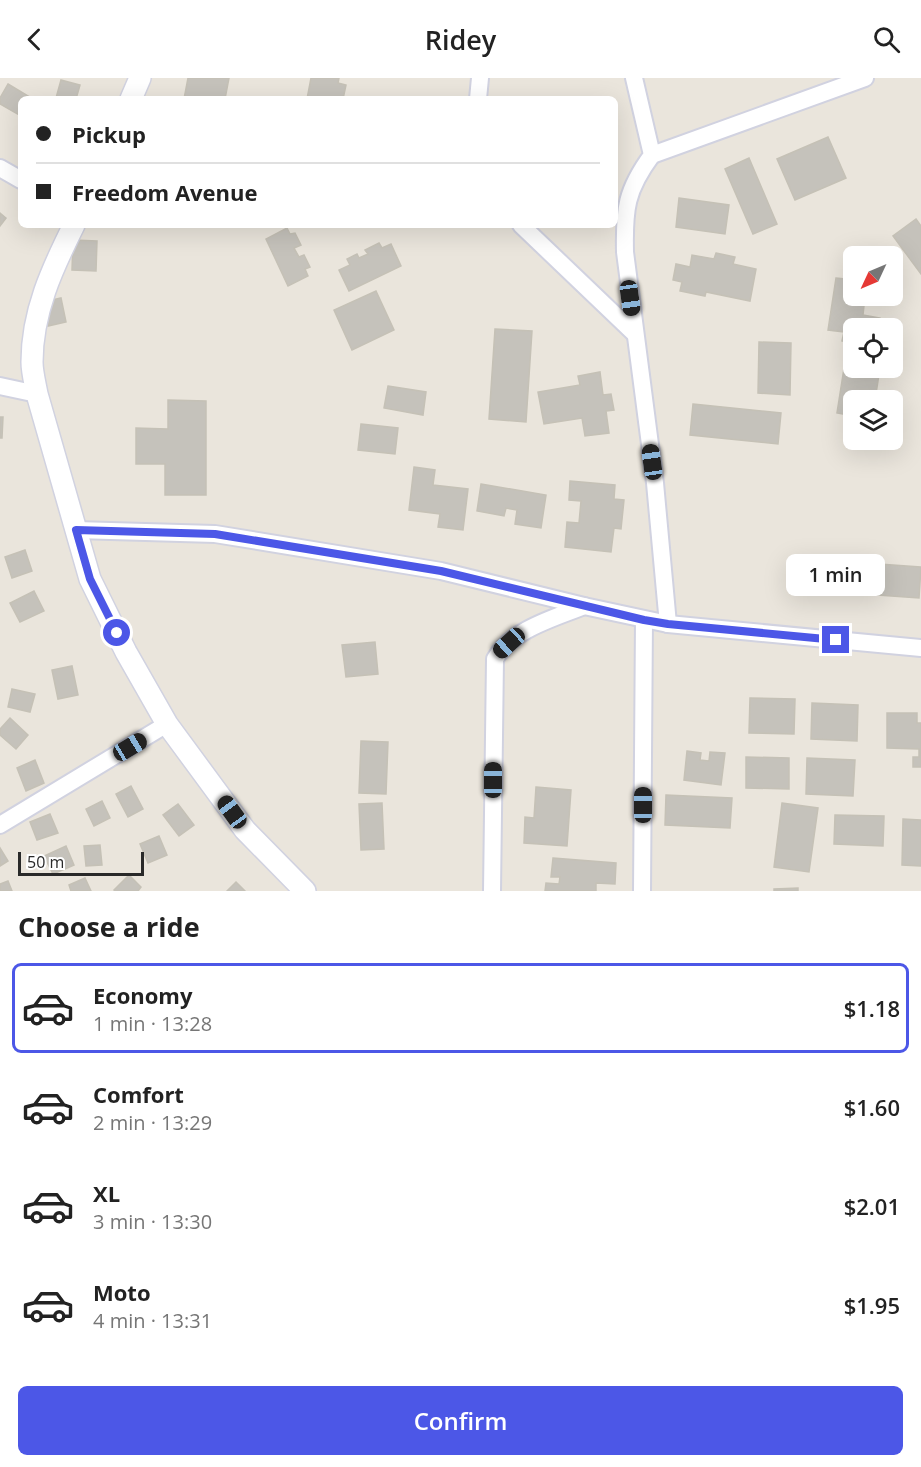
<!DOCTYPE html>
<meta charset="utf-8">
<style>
body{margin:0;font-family:"Open Sans",sans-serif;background:#f2f2f2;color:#222;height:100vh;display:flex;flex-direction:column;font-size:22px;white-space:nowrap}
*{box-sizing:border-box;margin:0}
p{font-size:20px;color:#767676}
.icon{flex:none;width:33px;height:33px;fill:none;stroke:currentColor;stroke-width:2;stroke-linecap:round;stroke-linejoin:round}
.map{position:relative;height:813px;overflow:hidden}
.side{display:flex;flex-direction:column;background:#fff;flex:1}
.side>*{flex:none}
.hud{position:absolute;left:18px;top:18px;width:600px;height:132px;border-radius:9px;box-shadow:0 6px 24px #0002;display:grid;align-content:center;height:132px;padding:0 18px;background:#fff}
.needle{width:39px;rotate:226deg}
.controls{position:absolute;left:843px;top:168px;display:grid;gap:12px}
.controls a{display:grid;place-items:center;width:60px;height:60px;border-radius:9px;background:#fff;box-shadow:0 6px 24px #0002;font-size:30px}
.scale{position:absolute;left:18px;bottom:15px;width:126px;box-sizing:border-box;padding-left:6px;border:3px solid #292929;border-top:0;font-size:16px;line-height:21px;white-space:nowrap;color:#292929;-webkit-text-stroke:4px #fff;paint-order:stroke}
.end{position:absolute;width:27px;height:27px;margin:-14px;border:8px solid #4c57e7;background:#fff;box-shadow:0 0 0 3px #fff}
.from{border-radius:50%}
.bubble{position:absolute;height:42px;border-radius:9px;background:#fff;box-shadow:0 6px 24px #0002;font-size:20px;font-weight:600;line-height:42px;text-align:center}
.car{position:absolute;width:18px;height:36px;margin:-18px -9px;border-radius:8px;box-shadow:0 0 4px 2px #0007;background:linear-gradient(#222 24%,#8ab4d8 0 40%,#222 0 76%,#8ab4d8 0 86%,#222 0)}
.hud b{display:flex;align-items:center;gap:21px;height:57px;font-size:22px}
.hud b+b{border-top:2px solid #e0e0e0}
.hud i{width:15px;height:15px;background:#222}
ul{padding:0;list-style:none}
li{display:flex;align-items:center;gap:18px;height:90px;margin:0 12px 9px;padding:0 6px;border:3px solid transparent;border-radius:9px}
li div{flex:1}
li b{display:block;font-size:22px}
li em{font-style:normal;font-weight:600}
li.selected{border-color:#4c57e7}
li>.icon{width:54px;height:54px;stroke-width:1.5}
h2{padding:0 18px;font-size:27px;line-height:72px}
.action{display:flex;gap:12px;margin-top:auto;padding:12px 18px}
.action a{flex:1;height:69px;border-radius:9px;background:#4c57e7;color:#fff;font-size:24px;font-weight:600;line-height:69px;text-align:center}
header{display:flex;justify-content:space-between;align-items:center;height:78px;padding:0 18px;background:#fff;font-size:27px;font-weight:600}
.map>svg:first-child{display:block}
.building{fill:#c5c2bb;stroke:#c5c1b6;stroke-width:1.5}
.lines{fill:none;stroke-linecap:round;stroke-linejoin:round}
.minor-casing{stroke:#d1d2e0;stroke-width:20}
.tertiary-casing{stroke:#d1d2e0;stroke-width:24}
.minor{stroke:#fff;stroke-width:16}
.tertiary{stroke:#fff;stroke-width:21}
.route{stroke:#4c57e7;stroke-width:8}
</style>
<header><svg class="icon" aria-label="back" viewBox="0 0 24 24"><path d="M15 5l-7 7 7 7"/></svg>Ridey<svg class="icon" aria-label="search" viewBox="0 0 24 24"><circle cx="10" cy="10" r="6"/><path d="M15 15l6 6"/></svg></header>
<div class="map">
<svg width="921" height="813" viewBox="0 0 921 813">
<rect width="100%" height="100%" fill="#eae5dc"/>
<g class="building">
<polygon points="188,0 229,0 225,21 184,21"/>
<polygon points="311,0 339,0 338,5 346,7 343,21 307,21"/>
<polygon points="61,2 80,7 76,21 56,20"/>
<polygon points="8,6 33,21 21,21 21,38 0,26 0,20"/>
<polygon points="828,59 846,100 795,122 777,81"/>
<polygon points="749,80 777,146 753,156 725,91"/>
<polygon points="679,120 729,127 725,156 676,149"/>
<polygon points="0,135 6,140 0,148"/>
<polygon points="916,141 921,148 921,196 893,158"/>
<polygon points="287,150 290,156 295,155 301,167 294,170 299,179 304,177 310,189 305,191 308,198 288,208 266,161"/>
<polygon points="73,162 97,163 96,193 72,192"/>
<polygon points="379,165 382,170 391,166 401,188 349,213 339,192 350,187 347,181 357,176 359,180 368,176 365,172"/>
<polygon points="716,175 735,179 733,186 756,191 750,223 706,214 705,218 680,213 682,204 673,202 676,186 690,189 692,177 714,181"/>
<polygon points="836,200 854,202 854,218 865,218 863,237 880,240 878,250 854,250 854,265 842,263 844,254 828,252"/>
<polygon points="376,213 394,252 352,272 334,232"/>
<polygon points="61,220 66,244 48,248 43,224"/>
<polygon points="495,251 532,253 526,344 489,341"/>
<polygon points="759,264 791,265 790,317 758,315"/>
<polygon points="845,284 854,286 854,290 880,290 875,322 854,322 854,338 837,335"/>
<polygon points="600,294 603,317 611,316 614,332 606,333 609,355 585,358 582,340 544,346 538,314 580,307 578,298"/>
<polygon points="388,308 426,314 423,337 384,330"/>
<polygon points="168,322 206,323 206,417 165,417 165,386 136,386 136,350 168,351"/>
<polygon points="693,326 781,335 778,366 690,357"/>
<polygon points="0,339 3,339 2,360 0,360"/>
<polygon points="361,346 398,350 395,376 358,372"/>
<polygon points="414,389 435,392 433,407 468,411 463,452 438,449 440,436 409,432"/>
<polygon points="570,403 615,407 614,421 624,422 621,451 614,450 611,474 565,469 567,444 579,445 581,423 569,422"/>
<polygon points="481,406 546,417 541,450 515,446 517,432 506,430 504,438 477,433"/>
<polygon points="25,472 32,493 12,500 5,479"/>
<polygon points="809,481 921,489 919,520 807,512"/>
<polygon points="34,513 44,533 20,544 10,525"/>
<polygon points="375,564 378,596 346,599 342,567"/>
<polygon points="72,588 78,617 58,621 52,592"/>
<polygon points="12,611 35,616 30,634 8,629"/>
<polygon points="750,620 795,621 794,656 749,655"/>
<polygon points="812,625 858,627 857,663 811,661"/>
<polygon points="887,635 917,635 917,645 921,645 921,689 913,689 913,679 919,679 919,671 887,670"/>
<polygon points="10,640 28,657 16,671 0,657 0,651"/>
<polygon points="361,663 388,664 386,716 359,715"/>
<polygon points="687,673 701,675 700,682 709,683 710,674 725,675 721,707 684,702"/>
<polygon points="746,679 789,680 789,711 746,710"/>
<polygon points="807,680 855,682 853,718 806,716"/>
<polygon points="35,682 44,705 26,713 17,690"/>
<polygon points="131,708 143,731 128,739 116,716"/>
<polygon points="536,709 571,712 567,768 524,765 525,739 534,740"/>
<polygon points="666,717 732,720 730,750 665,747"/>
<polygon points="102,723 110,740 94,748 86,731"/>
<polygon points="382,725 384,771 361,772 359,726"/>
<polygon points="782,725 818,730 809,794 774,789"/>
<polygon points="178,726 194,747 179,758 163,737"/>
<polygon points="50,736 58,755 37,762 30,744"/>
<polygon points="835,737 884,738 883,768 834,766"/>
<polygon points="903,741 921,742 921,788 902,787"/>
<polygon points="159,758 167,777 148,785 140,766"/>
<polygon points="100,767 102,787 86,788 84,768"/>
<polygon points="66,768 74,787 53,796 44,778"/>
<polygon points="0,770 8,783 0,788"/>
<polygon points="553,780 616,785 615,806 596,805 596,813 545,813 546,805 559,806 560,799 551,799"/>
<polygon points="129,797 141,809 138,813 115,813 114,812"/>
<polygon points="85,800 91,813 71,813 69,807"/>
<polygon points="8,803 12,813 0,813 0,806"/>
<polygon points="236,804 245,813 227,813"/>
<polygon points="798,810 798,813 774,813 774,811"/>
</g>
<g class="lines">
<defs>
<g id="minor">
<path d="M634 0 652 77C626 112 624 131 625 174L655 405 668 546"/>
<polyline points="478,21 480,0"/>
<polyline points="652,77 865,0"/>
<polyline points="0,90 21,102"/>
<polyline points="521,147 635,256"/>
<polyline points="0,308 37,316"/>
<polyline points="76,452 215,456 441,493 584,528 668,546 921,570"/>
<polyline points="0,747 167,646"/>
<path d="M492 813 495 581C512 551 555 540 584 528"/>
<polyline points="642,813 644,542"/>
</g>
<g id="tertiary">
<polyline points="131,21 140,0"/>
<path d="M74 147C52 191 32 234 32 284 32 294 35 305 37 316L90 501 126 574 167 646 245 752 305 813"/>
</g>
</defs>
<use href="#minor" class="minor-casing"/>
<use href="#tertiary" class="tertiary-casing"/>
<use href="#minor" class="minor"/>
<use href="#tertiary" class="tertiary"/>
</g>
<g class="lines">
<polyline class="route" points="117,555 90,501 76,452 215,456 441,493 644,542 668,546 836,562"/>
</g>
</svg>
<div class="controls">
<a><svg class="needle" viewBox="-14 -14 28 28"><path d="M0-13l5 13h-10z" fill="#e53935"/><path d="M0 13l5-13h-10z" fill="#767676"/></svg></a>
<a><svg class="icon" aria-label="locate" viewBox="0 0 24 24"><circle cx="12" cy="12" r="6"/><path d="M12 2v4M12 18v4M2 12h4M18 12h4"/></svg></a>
<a><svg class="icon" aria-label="layers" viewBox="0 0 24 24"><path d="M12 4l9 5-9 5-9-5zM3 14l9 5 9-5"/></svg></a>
</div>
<div class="scale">50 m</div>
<i class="end from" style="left:117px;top:555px"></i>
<i class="end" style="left:836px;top:562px"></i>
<div class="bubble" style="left:786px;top:476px;width:99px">1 min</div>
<i class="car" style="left:630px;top:220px;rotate:172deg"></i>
<i class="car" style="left:652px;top:384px;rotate:352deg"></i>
<i class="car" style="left:509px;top:565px;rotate:228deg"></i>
<i class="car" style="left:130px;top:669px;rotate:59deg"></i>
<i class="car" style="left:493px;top:702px;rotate:0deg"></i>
<i class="car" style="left:643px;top:727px;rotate:0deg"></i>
<i class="car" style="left:232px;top:734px;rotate:324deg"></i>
<div class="hud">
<b><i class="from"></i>Pickup</b>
<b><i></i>Freedom Avenue</b>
</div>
</div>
<section class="side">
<h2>Choose a ride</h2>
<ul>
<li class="selected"><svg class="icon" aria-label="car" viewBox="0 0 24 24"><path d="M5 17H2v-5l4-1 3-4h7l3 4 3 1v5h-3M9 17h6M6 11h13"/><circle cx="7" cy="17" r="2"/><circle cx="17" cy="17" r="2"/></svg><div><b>Economy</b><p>1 min · 13:28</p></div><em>$1.18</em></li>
<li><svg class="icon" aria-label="car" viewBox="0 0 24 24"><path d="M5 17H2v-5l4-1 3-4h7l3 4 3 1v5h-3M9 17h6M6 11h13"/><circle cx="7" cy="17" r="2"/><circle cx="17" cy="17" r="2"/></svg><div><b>Comfort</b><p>2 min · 13:29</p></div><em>$1.60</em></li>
<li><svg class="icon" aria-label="car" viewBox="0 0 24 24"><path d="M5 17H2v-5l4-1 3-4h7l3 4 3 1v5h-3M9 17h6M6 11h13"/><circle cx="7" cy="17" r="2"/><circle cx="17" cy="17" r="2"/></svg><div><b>XL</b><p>3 min · 13:30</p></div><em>$2.01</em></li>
<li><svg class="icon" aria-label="car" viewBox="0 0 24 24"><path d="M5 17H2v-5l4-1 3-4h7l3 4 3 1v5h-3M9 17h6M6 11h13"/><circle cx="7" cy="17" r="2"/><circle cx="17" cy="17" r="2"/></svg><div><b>Moto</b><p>4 min · 13:31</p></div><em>$1.95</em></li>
</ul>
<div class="action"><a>Confirm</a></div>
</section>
